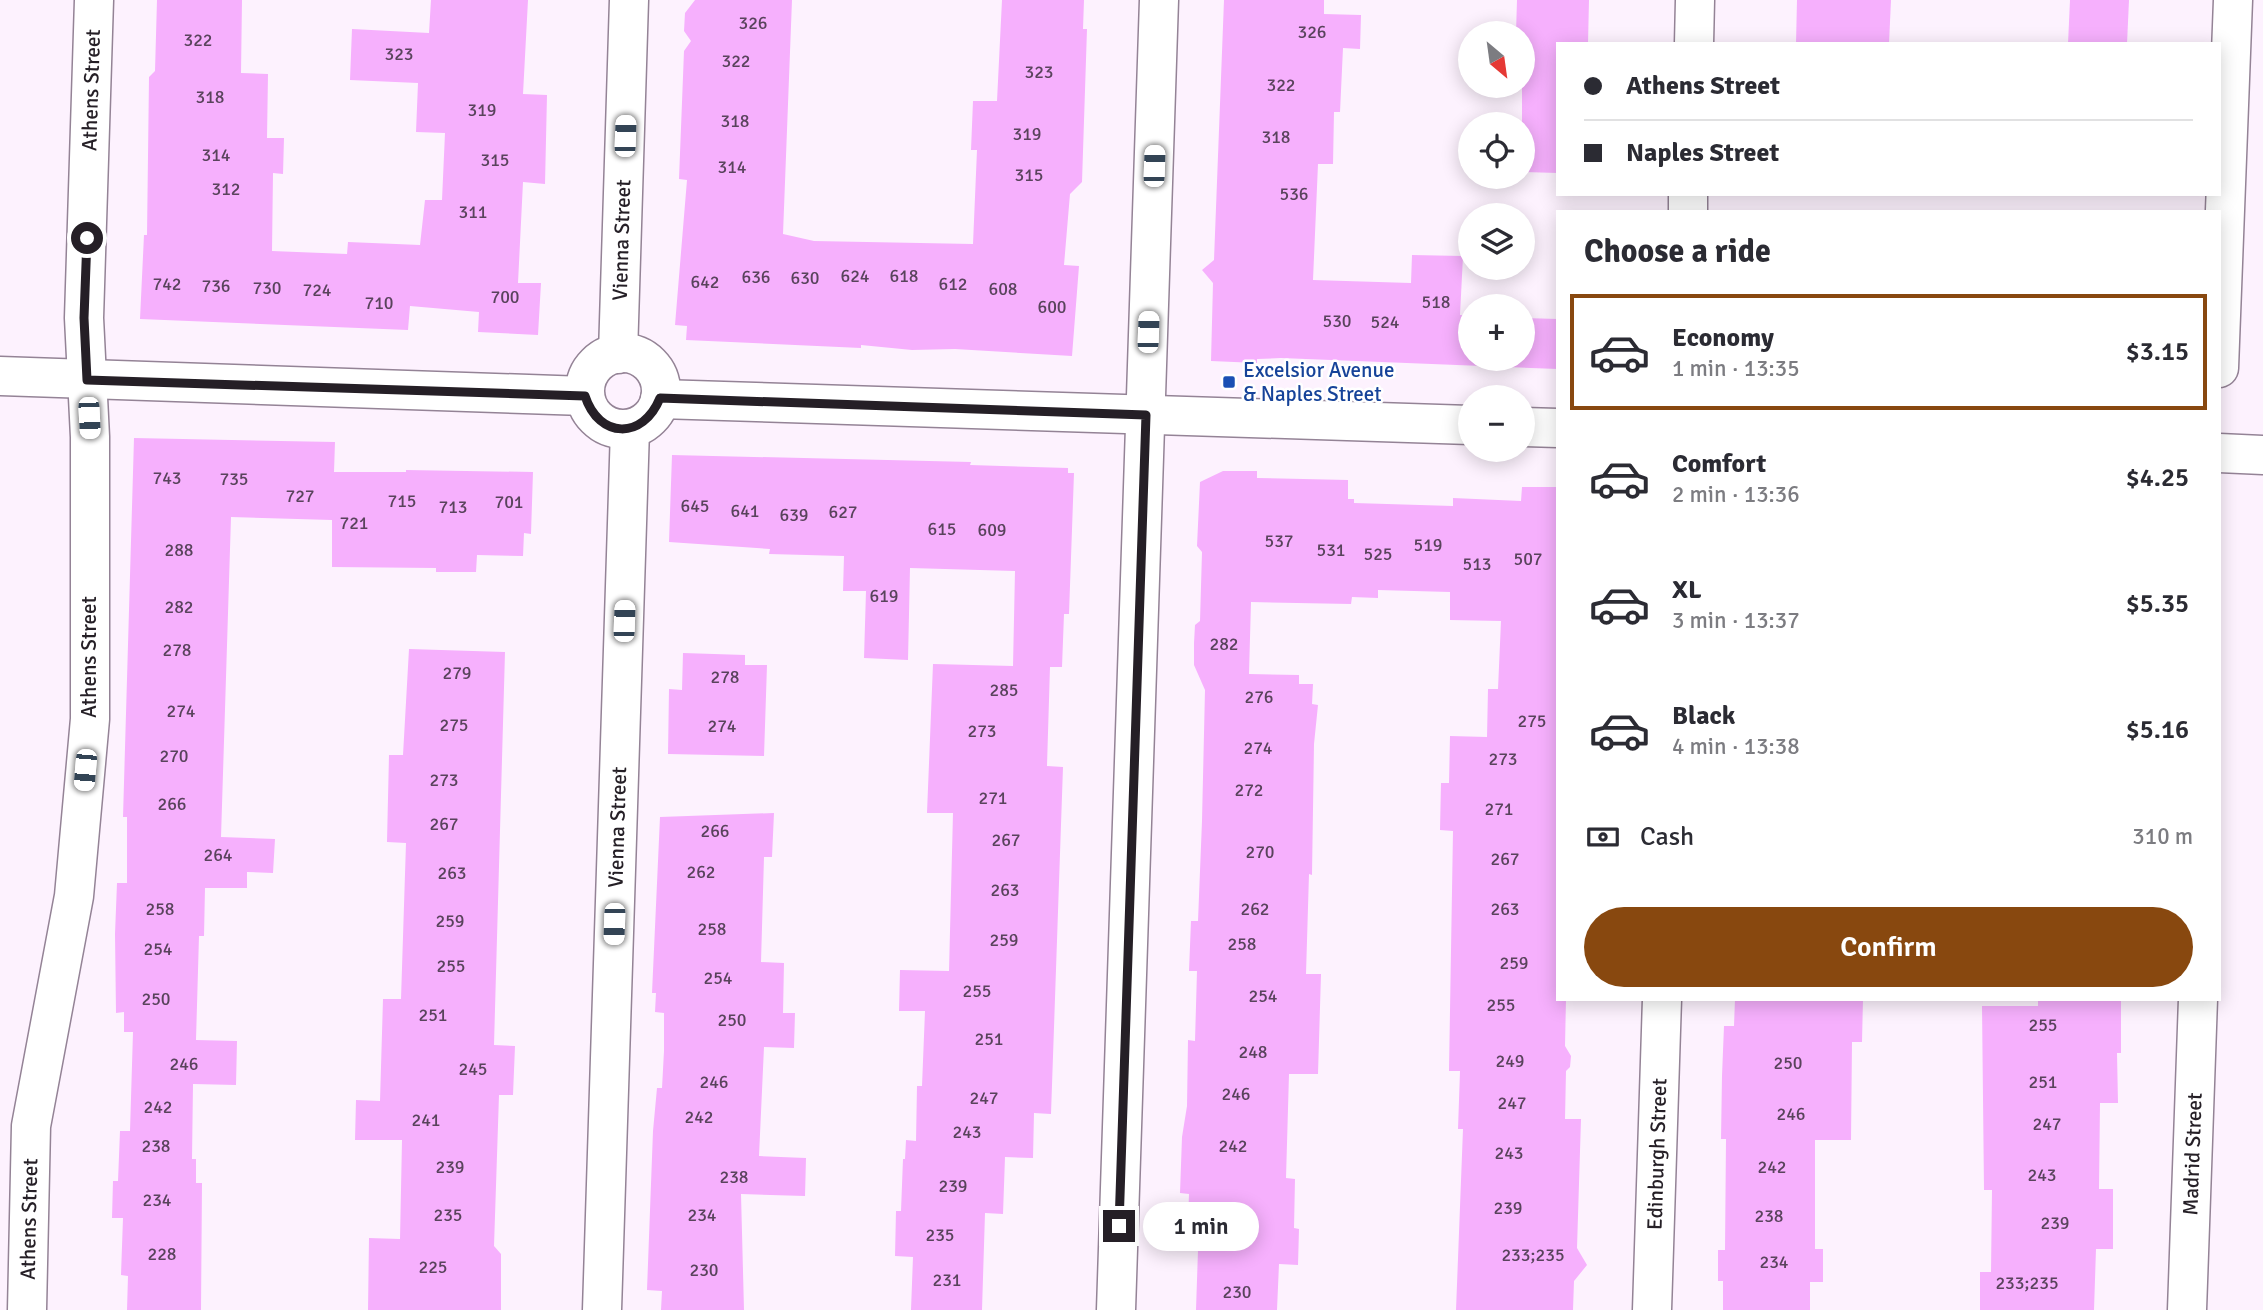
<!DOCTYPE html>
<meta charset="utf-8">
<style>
body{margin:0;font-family:Signika,sans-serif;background:#f2f2f3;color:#2b2b33;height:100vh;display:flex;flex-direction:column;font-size:26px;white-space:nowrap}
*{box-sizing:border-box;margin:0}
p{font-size:23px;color:#7c7c81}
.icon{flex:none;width:38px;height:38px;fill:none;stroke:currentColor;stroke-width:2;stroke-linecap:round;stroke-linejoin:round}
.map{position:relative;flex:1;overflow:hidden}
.sheet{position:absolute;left:1556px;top:210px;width:665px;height:791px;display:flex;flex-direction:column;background:#fff;border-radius:0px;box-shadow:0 4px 18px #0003}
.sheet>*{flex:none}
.top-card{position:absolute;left:1556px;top:42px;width:665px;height:154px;border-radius:0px;box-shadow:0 4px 18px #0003;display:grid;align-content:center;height:154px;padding:0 28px;background:#fff}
.needle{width:46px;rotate:151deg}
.controls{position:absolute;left:1458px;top:21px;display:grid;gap:14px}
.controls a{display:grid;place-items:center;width:77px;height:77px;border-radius:50%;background:#fff;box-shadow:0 4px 18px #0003;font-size:35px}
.end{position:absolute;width:32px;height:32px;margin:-16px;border:9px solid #251f26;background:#fff;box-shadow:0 0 0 4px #fff}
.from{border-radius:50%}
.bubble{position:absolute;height:49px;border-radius:24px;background:#fff;box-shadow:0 4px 18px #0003;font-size:23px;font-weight:600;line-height:49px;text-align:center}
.car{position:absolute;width:21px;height:42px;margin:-21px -10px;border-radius:9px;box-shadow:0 0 5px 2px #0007;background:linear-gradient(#fff 24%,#345 0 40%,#fff 0 76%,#345 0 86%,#fff 0)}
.top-card b{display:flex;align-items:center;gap:24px;height:66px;font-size:26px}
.top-card b+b{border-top:2px solid #e1e1e2}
.top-card i{width:18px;height:18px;background:#2b2b33}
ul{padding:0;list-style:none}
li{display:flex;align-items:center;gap:21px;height:116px;margin:0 14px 10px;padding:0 14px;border:4px solid transparent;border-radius:0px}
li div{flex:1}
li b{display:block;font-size:26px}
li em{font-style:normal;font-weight:600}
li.selected{border-color:#88480f}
li>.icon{width:63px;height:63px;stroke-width:1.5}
h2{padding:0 28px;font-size:32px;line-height:84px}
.pay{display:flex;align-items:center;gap:18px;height:77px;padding:0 28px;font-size:26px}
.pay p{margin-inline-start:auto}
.cta{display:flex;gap:14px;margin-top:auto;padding:14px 28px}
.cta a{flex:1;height:80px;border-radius:42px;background:#88480f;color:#fff;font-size:28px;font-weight:600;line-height:80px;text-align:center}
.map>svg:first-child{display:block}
.building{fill:#f6b0fd}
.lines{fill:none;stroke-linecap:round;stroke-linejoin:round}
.minor-casing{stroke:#948396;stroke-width:41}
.minor{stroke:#fff;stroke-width:38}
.route{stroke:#251f26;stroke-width:9}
.transit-dot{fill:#1a4fb4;stroke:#fff;stroke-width:2.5}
.labels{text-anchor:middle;stroke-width:5;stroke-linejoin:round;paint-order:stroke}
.number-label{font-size:18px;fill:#59435c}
.street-label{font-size:21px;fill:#251f26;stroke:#fff}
.transit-label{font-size:21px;fill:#164399;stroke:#fff;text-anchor:start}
</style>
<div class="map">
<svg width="2263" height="1310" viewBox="0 0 2263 1310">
<rect width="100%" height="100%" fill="#fdf2fe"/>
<g class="building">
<polygon points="157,0 242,0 241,73 268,74 267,138 284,138 283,174 273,173 272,251 347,254 348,242 420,245 425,200 442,200 445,133 416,132 418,83 350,80 352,29 429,33 431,0 528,0 523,94 547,95 545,184 523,182 518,283 541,283 538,335 478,332 479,312 410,306 408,330 140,319 144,235 147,235 149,77 155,71"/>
<polygon points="695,0 792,0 783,234 814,241 973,244 977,150 971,150 973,101 997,101 1002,0 1084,0 1083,29 1087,29 1082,182 1070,194 1064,265 1079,266 1072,356 955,349 912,350 861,345 861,348 686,340 687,326 675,325 687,180 679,179 684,51 691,41 684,31 685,13"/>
<polygon points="1224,0 1324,0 1324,14 1361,15 1360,49 1343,48 1340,112 1334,112 1333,164 1318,164 1313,280 1411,283 1412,255 1463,256 1460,315 1470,316 1470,359 1522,359 1522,318 1558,319 1558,369 1281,358 1257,359 1257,363 1211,361 1213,283 1202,270 1214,260"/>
<polygon points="1517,0 1589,0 1588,44 1558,44 1558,173 1522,172 1522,33 1516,33"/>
<polygon points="1797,0 1891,0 1889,44 1796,44"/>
<polygon points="2070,0 2129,0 2127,44 2068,44"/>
<polygon points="134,438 335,442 334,472 406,472 406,470 533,472 531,534 524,533 523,556 477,555 476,572 436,572 436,568 332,567 332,520 231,517 221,837 275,839 273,873 247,872 247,888 205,888 204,936 199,936 196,1040 237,1041 236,1085 193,1084 192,1159 196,1159 196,1183 202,1183 201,1310 127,1310 128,1276 121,1275 123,1218 112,1218 113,1181 118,1181 120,1131 130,1131 133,1032 124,1032 124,1012 116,1013 115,934 117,883 127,883 127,817 123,817"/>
<polygon points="672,455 971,462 970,465 1068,468 1068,473 1074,473 1069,614 1064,614 1062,667 1050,667 1047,766 1063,767 1051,1114 1034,1113 1033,1158 1005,1157 1003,1214 985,1213 982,1310 911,1310 913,1257 895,1256 896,1211 901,1211 903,1159 905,1159 906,1140 916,1141 917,1086 922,1086 925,1011 899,1011 900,970 949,971 953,813 927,813 933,664 1013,666 1015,571 910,568 908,660 864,658 866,591 843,591 844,556 769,554 770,549 669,542"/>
<polygon points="1223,471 1257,471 1257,478 1348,480 1348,499 1354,499 1354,503 1453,506 1453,498 1521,501 1522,487 1558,487 1558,999 1566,999 1565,1046 1571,1056 1570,1067 1566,1071 1565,1119 1581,1119 1577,1248 1587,1265 1574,1281 1573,1310 1456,1310 1463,1129 1458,1129 1460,1071 1449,1071 1453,831 1440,830 1441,783 1449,783 1450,736 1487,737 1488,689 1498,689 1501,621 1450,620 1450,592 1378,590 1378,598 1352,597 1351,604 1251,602 1249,674 1299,675 1299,684 1313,684 1312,704 1318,705 1314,744 1312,875 1309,874 1306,974 1321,974 1318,1074 1289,1074 1286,1178 1295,1179 1294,1228 1299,1229 1298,1265 1279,1264 1277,1310 1196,1310 1199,1220 1188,1220 1189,1194 1180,1193 1182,1137 1187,1106 1188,1040 1195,1041 1197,971 1189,971 1191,921 1198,921 1202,821 1205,690 1194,665 1194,643 1195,625 1200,621 1202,552 1197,546 1200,482"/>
<polygon points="409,649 505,652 494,1045 515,1046 513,1095 499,1095 494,1246 501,1254 501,1310 368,1310 369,1238 400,1239 402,1140 355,1140 356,1100 380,1101 383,999 401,999 406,843 387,842 389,755 403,755"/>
<polygon points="683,653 745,655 745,665 767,665 764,756 668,754 669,689 682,690"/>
<polygon points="774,813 772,857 764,857 761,962 784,963 783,1013 795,1013 794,1048 764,1047 759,1156 806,1158 805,1196 741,1194 744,1310 661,1310 662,1291 647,1290 653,1131 657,1088 662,1088 664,1051 664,1013 655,1012 656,993 652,993 660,817"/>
<polygon points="1735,999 1863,999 1862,1042 1852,1042 1851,1140 1815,1140 1815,1249 1823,1249 1823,1282 1810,1282 1810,1310 1723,1310 1723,1281 1718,1281 1718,1250 1725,1250 1726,1139 1721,1139 1722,1076 1724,1026 1734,1026"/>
<polygon points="2038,999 2121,999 2121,1053 2117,1053 2118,1103 2100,1103 2099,1189 2113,1189 2113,1249 2096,1249 2094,1310 1980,1310 1980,1272 1991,1272 1992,1190 1984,1190 1982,1006 2038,1006"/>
</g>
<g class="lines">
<defs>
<g id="minor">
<polyline points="1694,44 1695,0"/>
<polyline points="1688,212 1688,194"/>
<circle cx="623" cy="391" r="38"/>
<path id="s1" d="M618 354 629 0"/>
<polyline points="2219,368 2233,0"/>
<polyline points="0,376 585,396"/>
<polyline points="660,399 1470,425"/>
<polyline points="1522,427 1558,428"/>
<polyline points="2219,453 2263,455"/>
<path id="s2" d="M27 1310 31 1126 74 896 90 719V437L84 318 94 0"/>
<path id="s3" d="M602 1310 630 429"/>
<polyline points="1116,1310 1159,0"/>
<path id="s4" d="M1652 1310 1662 999"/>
<path id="s5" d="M2187 1310 2198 999"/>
</g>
</defs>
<use href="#minor" class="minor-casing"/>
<use href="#minor" class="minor"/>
</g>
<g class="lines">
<path class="route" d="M87 238 84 318 87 380 585 396C599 439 643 440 660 398L1146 415 1119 1226"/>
</g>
<rect class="transit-dot" x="1222" y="375" width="14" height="14" rx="3.5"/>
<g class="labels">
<g class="number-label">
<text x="753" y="29">326</text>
<text x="1312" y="38">326</text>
<text x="198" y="46">322</text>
<text x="399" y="60">323</text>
<text x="736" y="67">322</text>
<text x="1039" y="78">323</text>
<text x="1281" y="91">322</text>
<text x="210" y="103">318</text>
<text x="482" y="116">319</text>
<text x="735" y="127">318</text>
<text x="1027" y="140">319</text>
<text x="1276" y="143">318</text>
<text x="216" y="161">314</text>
<text x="495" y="166">315</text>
<text x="732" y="173">314</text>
<text x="1029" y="181">315</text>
<text x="226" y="195">312</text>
<text x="1294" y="200">536</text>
<text x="473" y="218">311</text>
<text x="855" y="282">624</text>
<text x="904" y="282">618</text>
<text x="756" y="283">636</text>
<text x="805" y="284">630</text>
<text x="705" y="288">642</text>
<text x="167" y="290">742</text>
<text x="953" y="290">612</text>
<text x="216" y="292">736</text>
<text x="267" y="294">730</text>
<text x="1003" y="295">608</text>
<text x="317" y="296">724</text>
<text x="505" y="303">700</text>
<text x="1436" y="308">518</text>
<text x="379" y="309">710</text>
<text x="1052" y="313">600</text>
<text x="1337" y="327">530</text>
<text x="1385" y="328">524</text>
<text x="167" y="484">743</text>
<text x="234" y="485">735</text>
<text x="300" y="502">727</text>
<text x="402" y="507">715</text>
<text x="509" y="508">701</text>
<text x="695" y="512">645</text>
<text x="453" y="513">713</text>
<text x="745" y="517">641</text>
<text x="843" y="518">627</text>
<text x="794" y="521">639</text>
<text x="354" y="529">721</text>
<text x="942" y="535">615</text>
<text x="992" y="536">609</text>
<text x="1279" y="547">537</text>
<text x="1428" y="551">519</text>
<text x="179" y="556">288</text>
<text x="1331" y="556">531</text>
<text x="1378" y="560">525</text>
<text x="1528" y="565">507</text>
<text x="1477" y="570">513</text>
<text x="884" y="602">619</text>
<text x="179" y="613">282</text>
<text x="1224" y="650">282</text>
<text x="177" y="656">278</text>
<text x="457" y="679">279</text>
<text x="725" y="683">278</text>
<text x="1004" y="696">285</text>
<text x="1259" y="703">276</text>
<text x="181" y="717">274</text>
<text x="1532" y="727">275</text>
<text x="454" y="731">275</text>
<text x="722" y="732">274</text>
<text x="982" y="737">273</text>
<text x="1258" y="754">274</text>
<text x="174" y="762">270</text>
<text x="1503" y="765">273</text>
<text x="444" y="786">273</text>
<text x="1249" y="796">272</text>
<text x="993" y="804">271</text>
<text x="172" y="810">266</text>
<text x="1499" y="815">271</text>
<text x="444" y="830">267</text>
<text x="715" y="837">266</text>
<text x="1006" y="846">267</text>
<text x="1260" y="858">270</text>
<text x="218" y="861">264</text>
<text x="1505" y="865">267</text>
<text x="701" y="878">262</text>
<text x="452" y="879">263</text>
<text x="1005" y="896">263</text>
<text x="160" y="915">258</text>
<text x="1255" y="915">262</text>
<text x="1505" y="915">263</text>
<text x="450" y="927">259</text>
<text x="712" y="935">258</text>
<text x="1004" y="946">259</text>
<text x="1242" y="950">258</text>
<text x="158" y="955">254</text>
<text x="1514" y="969">259</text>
<text x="451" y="972">255</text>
<text x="718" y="984">254</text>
<text x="977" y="997">255</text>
<text x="1263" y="1002">254</text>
<text x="156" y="1005">250</text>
<text x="1501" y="1011">255</text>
<text x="433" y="1021">251</text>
<text x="732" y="1026">250</text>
<text x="2043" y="1031">255</text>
<text x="989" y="1045">251</text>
<text x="1253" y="1058">248</text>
<text x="1510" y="1067">249</text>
<text x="1788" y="1069">250</text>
<text x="184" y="1070">246</text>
<text x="473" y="1075">245</text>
<text x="714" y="1088">246</text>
<text x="2043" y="1088">251</text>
<text x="1236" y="1100">246</text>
<text x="984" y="1104">247</text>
<text x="1512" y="1109">247</text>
<text x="158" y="1113">242</text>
<text x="1791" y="1120">246</text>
<text x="699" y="1123">242</text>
<text x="426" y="1126">241</text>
<text x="2047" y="1130">247</text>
<text x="967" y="1138">243</text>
<text x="156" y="1152">238</text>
<text x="1233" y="1152">242</text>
<text x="1509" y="1159">243</text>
<text x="450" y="1173">239</text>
<text x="1772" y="1173">242</text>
<text x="2042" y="1181">243</text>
<text x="734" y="1183">238</text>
<text x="953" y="1192">239</text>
<text x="157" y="1206">234</text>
<text x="1508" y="1214">239</text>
<text x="448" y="1221">235</text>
<text x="702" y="1221">234</text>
<text x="1769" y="1222">238</text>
<text x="2055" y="1229">239</text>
<text x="940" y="1241">235</text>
<text x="162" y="1260">228</text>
<text x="1533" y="1261">233;235</text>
<text x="1774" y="1268">234</text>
<text x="433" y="1273">225</text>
<text x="704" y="1276">230</text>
<text x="947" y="1286">231</text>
<text x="2027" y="1289">233;235</text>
<text x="1237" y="1298">230</text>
</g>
<g class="street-label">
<text dy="7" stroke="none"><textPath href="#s2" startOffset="1225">Athens Street</textPath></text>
<text dy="7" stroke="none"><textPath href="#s1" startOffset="114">Vienna Street</textPath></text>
<text transform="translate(89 657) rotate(-90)" y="7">Athens Street</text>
<text dy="7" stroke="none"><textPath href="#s3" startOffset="483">Vienna Street</textPath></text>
<text dy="7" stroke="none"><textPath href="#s4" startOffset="156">Edinburgh Street</textPath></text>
<text dy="7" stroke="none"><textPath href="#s5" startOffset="156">Madrid Street</textPath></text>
<text dy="7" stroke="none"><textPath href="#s2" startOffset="91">Athens Street</textPath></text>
</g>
<g class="transit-label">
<text x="1243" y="377">Excelsior Avenue<tspan x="1243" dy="24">&amp; Naples Street</tspan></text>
</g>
</g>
</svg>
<div class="controls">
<a><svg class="needle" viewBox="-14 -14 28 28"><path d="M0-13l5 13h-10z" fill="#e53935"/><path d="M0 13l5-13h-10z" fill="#7c7c81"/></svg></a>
<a><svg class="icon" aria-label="locate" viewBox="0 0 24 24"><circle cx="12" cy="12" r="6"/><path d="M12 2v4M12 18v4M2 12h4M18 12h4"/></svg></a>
<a><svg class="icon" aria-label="layers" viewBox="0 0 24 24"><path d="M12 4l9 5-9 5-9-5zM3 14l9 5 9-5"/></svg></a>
<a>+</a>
<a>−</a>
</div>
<i class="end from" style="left:87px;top:238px"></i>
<i class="end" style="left:1119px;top:1226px"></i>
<div class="bubble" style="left:1143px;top:1202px;width:116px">1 min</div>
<i class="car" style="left:625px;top:136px;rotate:2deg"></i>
<i class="car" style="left:1154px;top:166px;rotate:2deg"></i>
<i class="car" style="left:1148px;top:332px;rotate:2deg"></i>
<i class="car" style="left:89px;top:418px;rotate:177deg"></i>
<i class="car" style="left:624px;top:621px;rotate:2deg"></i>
<i class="car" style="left:85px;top:770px;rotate:185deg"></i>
<i class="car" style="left:614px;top:924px;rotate:182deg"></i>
<div class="top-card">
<b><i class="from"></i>Athens Street</b>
<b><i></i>Naples Street</b>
</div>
<section class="sheet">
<h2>Choose a ride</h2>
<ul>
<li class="selected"><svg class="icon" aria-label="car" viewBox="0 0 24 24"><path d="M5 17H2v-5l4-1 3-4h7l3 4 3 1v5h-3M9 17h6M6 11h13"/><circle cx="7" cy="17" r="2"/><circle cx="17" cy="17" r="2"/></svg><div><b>Economy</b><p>1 min · 13:35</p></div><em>$3.15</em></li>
<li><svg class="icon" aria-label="car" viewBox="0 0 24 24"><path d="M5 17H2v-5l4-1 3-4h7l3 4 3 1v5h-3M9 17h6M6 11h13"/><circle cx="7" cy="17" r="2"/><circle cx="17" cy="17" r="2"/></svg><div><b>Comfort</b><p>2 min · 13:36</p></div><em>$4.25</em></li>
<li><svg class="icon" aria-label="car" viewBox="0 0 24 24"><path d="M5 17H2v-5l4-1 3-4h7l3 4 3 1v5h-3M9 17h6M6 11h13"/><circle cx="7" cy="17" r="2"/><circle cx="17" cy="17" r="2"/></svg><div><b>XL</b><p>3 min · 13:37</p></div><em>$5.35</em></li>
<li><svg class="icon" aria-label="car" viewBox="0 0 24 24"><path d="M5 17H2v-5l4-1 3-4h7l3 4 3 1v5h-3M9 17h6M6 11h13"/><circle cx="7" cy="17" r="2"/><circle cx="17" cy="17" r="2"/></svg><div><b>Black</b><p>4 min · 13:38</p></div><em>$5.16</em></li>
</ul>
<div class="pay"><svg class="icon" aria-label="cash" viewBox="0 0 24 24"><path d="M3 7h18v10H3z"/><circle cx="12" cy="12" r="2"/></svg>Cash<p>310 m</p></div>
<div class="cta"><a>Confirm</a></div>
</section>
</div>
